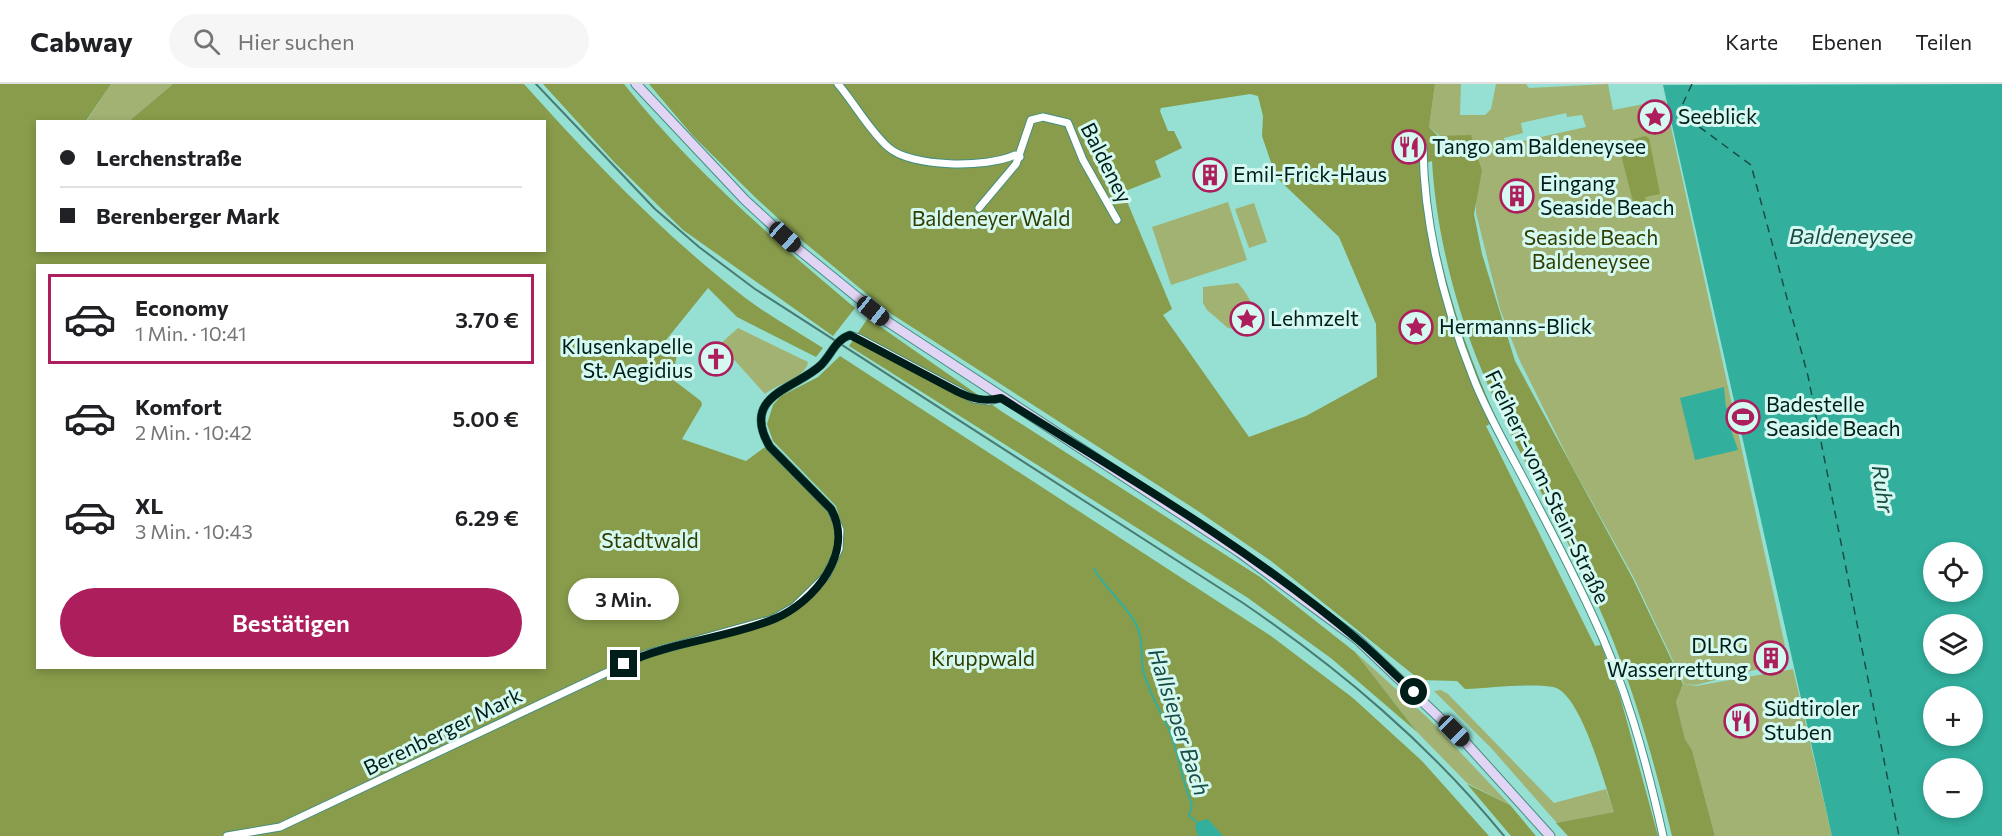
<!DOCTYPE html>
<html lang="de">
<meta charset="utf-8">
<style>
body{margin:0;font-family:Commissioner,sans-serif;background:#f6f6f6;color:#202124;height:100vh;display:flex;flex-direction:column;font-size:22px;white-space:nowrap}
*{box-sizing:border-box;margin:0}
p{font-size:20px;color:#757577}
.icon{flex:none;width:33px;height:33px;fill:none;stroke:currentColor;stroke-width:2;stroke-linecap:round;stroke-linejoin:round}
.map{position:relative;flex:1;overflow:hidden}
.sheet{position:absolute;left:36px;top:180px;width:510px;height:405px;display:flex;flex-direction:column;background:#fff;border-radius:0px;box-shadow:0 3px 9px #0003}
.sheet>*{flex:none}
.hud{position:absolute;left:36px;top:36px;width:510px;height:132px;border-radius:0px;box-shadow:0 3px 9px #0003;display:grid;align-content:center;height:132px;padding:0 24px;background:#fff}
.controls{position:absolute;left:1923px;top:458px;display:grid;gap:12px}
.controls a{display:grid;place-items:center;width:60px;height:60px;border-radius:50%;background:#fff;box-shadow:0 3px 9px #0003;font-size:30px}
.end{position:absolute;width:27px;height:27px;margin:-14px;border:8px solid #001e19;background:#fff;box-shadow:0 0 0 3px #fff}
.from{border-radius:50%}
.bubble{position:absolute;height:42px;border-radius:21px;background:#fff;box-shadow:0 3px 9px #0003;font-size:20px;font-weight:600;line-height:42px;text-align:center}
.car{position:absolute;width:18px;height:36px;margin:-18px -9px;border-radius:8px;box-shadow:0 0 4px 2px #0007;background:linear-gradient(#222 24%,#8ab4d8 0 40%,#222 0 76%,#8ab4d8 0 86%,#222 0)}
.hud b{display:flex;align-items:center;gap:21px;height:57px;font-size:22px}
.hud b+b{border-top:2px solid #e0e0e0}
.hud i{width:15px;height:15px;background:#202124}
ul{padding:10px 0 0;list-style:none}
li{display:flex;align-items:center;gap:18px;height:90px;margin:0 12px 9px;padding:0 12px;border:3px solid transparent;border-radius:0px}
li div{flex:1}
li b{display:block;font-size:22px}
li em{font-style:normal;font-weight:600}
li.on{border-color:#ac1f5c}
li>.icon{width:54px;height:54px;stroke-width:1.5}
.cta{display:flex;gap:12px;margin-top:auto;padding:12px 24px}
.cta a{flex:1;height:69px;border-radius:36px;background:#ac1f5c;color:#fff;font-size:24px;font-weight:600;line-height:69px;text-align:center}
header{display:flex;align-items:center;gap:36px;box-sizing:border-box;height:84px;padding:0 30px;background:#fff;border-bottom:2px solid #e0e0e0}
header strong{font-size:28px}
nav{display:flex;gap:33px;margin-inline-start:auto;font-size:21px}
.search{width:420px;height:54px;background:#f6f6f6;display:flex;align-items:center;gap:15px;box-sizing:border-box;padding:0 21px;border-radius:33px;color:#757577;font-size:22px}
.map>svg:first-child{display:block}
.green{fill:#a1b273;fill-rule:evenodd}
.forest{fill:#889c4b;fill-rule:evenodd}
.water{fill:#32af9d;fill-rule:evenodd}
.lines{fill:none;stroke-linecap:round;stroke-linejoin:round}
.stream{stroke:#32af9d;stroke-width:2}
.ferry{stroke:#1a4d45;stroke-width:1.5;stroke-dasharray:8 6;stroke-linecap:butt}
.street-casing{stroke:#458f83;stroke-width:9}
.secondary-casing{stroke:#458f83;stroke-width:11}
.street{stroke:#fff;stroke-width:7}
.secondary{stroke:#e2d4f5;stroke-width:9}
.rail{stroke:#487c73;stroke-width:2}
.route{stroke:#001e19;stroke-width:8}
.labels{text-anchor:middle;stroke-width:6;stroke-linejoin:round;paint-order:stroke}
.poi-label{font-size:21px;fill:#001e19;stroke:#d5f9f1;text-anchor:start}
.street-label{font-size:21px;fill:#001e19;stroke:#d5f9f1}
.park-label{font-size:21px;fill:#323e00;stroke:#d5f9f1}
.water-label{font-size:22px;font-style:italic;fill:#1a4d45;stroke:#d5f9f1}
</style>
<header>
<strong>Cabway</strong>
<div class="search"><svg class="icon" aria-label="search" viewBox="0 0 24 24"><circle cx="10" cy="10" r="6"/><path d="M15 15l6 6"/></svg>Hier suchen</div>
<nav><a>Karte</a><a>Ebenen</a><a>Teilen</a></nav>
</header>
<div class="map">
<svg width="2002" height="752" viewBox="0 0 2002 752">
<rect width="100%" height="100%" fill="#95e0d2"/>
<g class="green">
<polygon points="111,0 173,0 129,37 86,38"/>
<path d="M1435 0H1461L1460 31H1485L1491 25 1496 0H1526L1529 4 1608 0 1613 26 1665 16 1785 562 1756 569 1759 585 1696 601 1684 600 1634 494 1571 380 1519 275 1500 225 1476 129V114L1482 87 1429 43ZM1566 29 1567 33 1582 31 1586 43 1505 61 1504 54 1523 49 1521 39Z"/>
<polygon points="1228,118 1247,176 1171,201 1152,143"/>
<polygon points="1254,119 1267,158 1249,164 1235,125"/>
<path d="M1238 199C1248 211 1257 224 1251 240L1236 245 1228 244 1207 226 1203 219V203Z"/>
<path d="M738 244 808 278C806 294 777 300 765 310L720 260Z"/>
<polygon points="1355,568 1429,635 1510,721 1467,699 1417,648"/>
<polygon points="1793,585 1832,752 1715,752 1692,666 1685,655 1676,618 1683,600 1696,602"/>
<polygon points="1441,606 1448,610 1554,719 1606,705 1614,728 1557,739 1492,665 1434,607"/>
</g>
<g class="forest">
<path d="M0 0H111L86 37 38 38V166H544V38L129 37 173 0H524C591 75 660 147 739 209 765 230 795 246 823 264L816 273 737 233 708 204 662 261 677 270 672 295 701 317 702 321 682 355 746 377 765 363C782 380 832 423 836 444 839 458 833 471 827 483 791 550 703 543 642 568 613 580 585 597 557 611L646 572 777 536 805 519 828 493 842 455 841 439 836 422 773 357 767 340 773 321 781 312 818 293 840 272 1271 552 1353 614 1422 677 1489 752H240L280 740 222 752H0ZM38 182H544V584H38Z"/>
<path d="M543 0H624C691 85 772 154 855 224L833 252 683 146 615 79Z"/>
<path d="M649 0H1435L1429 43 1438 52 1471 51 1482 87 1474 130 1482 170 1515 277 1633 495 1683 600 1676 618 1685 655 1692 666 1715 752H1672C1653 672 1631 594 1597 519 1562 441 1515 367 1482 287 1455 222 1436 147 1432 77L1426 79C1432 168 1461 255 1497 336L1486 342 1595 562 1601 561 1620 612 1658 752H1568L1556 739 1614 728C1605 702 1581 608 1553 603 1527 599 1492 604 1465 605L1457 597 1420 596 1271 477 1198 427 890 229 805 159 757 115 693 52ZM1250 10 1258 12 1263 32 1262 52 1276 93 1339 153 1376 240 1377 293 1306 332 1249 353 1163 231 1172 225 1123 108 1161 93 1155 77 1182 64 1174 47H1168L1160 27 1161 24Z"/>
<polygon points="1645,52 1649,54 1660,110 1645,113 1648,122 1635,125 1620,67 1623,58"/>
<polygon points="868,234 1001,327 1260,493 1355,568 1417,648 1332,575 1248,514 849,262"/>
<polygon points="1467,700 1510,721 1536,752 1511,752"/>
</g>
<g class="water">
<path d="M2002 0V752H1832L1663 1ZM1934 468H1972V507H1934ZM1934 540H1972V579H1934ZM1934 612H1972V651H1934ZM1934 684H1972V723H1934Z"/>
<polygon points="1724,303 1726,324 1729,323 1734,345 1731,346 1738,366 1695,376 1680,314"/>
<polygon points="1208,735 1223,752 1198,752 1195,743 1197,738"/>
</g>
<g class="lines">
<path class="stream" d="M1094 485C1105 504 1125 520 1136 540 1143 554 1141 571 1143 586 1148 606 1158 623 1167 641 1179 666 1181 695 1192 721L1189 732 1197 738"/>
<polyline class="ferry" points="1692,0 1679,28 1751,81 1808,292 1899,752"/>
<defs>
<g id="street">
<path d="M838 0C855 20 869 46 888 63 911 84 987 84 1015 71L1020 73"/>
<path d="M1423 63C1424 142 1444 220 1473 293 1486 327 1504 358 1521 390 1545 435 1569 481 1591 528 1625 599 1646 675 1663 752"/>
<polyline points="979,124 1016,80 1031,36 1043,33 1068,39 1083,76 1117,136"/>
<path d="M227 752 280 743 646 570 773 535 794 523 826 492 839 465 840 446 831 425 770 363C739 311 796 305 821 281 832 270 835 256 850 251L859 254 974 315 989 317 1001 314"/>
</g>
<polyline id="secondary" points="636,0 745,116 798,165 888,238 1239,468 1357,555 1467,660 1550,752"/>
</defs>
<use href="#street" class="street-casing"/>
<use href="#secondary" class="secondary-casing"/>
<use href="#street" class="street"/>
<use href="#secondary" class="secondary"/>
<path class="rail" d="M536 0 655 125 699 163 755 205 1243 519C1341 586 1429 660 1504 752"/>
</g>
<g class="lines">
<path class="route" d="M624 580C672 557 726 555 774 535 815 518 855 468 831 425L770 363C739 311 796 305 821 281 832 270 835 256 850 251L958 308C973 315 985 318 1001 314 1122 390 1248 463 1357 555 1377 572 1395 591 1414 608"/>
</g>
<defs>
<symbol id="sight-ring" viewBox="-11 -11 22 22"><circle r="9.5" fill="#d5f9f1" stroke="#ac1f5c" stroke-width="1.5"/><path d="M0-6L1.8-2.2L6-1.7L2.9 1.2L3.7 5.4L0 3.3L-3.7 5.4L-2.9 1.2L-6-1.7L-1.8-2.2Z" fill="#ac1f5c"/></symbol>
<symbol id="restaurant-ring" viewBox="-11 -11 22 22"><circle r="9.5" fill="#d5f9f1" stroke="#ac1f5c" stroke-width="1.5"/><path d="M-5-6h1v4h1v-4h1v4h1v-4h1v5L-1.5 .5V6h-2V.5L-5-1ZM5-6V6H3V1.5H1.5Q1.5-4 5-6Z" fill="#ac1f5c"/></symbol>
<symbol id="building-ring" viewBox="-11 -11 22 22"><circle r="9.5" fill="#d5f9f1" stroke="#ac1f5c" stroke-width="1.5"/><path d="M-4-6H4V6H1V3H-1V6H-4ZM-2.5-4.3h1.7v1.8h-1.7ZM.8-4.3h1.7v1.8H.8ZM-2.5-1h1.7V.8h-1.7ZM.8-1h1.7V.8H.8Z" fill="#ac1f5c"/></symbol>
<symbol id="church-ring" viewBox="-11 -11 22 22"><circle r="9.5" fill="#d5f9f1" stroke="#ac1f5c" stroke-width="1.5"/><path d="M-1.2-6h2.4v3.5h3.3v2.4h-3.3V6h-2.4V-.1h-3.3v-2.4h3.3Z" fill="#ac1f5c"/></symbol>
<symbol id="stadium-ring" viewBox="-11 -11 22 22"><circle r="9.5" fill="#d5f9f1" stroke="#ac1f5c" stroke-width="1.5"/><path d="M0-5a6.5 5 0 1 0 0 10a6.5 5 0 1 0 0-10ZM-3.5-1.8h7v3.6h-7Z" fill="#ac1f5c"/></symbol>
</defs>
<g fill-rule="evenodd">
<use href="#sight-ring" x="1636" y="14" width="38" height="38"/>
<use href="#restaurant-ring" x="1390" y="44" width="38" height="38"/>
<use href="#building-ring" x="1191" y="72" width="38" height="38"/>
<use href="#building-ring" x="1498" y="93" width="38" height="38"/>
<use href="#sight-ring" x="1228" y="216" width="38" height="38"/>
<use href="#sight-ring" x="1397" y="224" width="38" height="38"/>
<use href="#church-ring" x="697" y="256" width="38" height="38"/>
<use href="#stadium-ring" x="1724" y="314" width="38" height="38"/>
<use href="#building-ring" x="1752" y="555" width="38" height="38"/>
<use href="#restaurant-ring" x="1722" y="618" width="38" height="38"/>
</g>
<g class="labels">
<g class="poi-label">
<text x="1678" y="40">Seeblick</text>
<text x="1432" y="70">Tango am Baldeneysee</text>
<text x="1233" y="98">Emil-Frick-Haus</text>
<text x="1540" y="107">Eingang<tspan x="1540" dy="24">Seaside Beach</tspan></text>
<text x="1270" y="242">Lehmzelt</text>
<text x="1439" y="250">Hermanns-Blick</text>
<text x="693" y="270" text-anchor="end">Klusenkapelle<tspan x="693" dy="24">St. Aegidius</tspan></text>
<text x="1766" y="328">Badestelle<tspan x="1766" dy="24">Seaside Beach</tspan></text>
<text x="1748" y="569" text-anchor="end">DLRG<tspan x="1748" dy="24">Wasserrettung</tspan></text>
<text x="1764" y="632">Südtiroler<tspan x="1764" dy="24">Stuben</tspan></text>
</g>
<g class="street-label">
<text transform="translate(1106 79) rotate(63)" y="7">Baldeney</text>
<text transform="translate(1547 403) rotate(64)" y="7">Freiherr-vom-Stein-Straße</text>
<text transform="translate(443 648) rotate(-26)" y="7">Berenberger Mark</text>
</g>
<g class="park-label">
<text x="991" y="142">Baldeneyer Wald</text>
<text x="1591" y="161">Seaside Beach<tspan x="1591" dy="24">Baldeneysee</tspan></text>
<text x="650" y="464">Stadtwald</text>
<text x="983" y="582">Kruppwald</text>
</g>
<g class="water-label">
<text x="1851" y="160">Baldeneysee</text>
<text transform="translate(1883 405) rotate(82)" y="8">Ruhr</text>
<text transform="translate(1179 638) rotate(72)" y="8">Hallsieper Bach</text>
</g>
</g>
</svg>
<div class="controls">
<a><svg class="icon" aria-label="locate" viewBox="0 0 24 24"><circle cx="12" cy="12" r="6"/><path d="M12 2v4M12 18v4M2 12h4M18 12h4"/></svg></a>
<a><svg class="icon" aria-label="layers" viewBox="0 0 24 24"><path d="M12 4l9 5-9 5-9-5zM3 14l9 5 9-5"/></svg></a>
<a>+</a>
<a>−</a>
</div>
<i class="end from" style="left:1414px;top:608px"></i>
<i class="end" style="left:624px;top:580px"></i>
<div class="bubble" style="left:568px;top:494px;width:111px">3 Min.</div>
<i class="car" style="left:785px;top:153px;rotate:132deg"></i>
<i class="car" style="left:873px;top:227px;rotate:129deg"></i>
<i class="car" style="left:1454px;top:647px;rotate:135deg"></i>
<div class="hud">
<b><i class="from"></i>Lerchenstraße</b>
<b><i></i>Berenberger Mark</b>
</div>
<section class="sheet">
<ul>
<li class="on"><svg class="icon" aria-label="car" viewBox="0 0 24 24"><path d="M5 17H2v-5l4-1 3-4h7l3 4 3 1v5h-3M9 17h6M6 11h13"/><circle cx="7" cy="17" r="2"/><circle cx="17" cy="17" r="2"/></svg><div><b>Economy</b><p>1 Min. · 10:41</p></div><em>3.70 €</em></li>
<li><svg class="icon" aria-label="car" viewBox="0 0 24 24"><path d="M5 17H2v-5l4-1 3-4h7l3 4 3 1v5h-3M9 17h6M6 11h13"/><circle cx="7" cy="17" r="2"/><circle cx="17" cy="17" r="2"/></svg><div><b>Komfort</b><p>2 Min. · 10:42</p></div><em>5.00 €</em></li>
<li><svg class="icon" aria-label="car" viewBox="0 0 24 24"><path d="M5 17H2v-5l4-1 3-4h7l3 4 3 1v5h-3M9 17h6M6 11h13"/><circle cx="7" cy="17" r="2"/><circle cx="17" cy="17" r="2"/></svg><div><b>XL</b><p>3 Min. · 10:43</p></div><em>6.29 €</em></li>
</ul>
<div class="cta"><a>Bestätigen</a></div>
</section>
</div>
